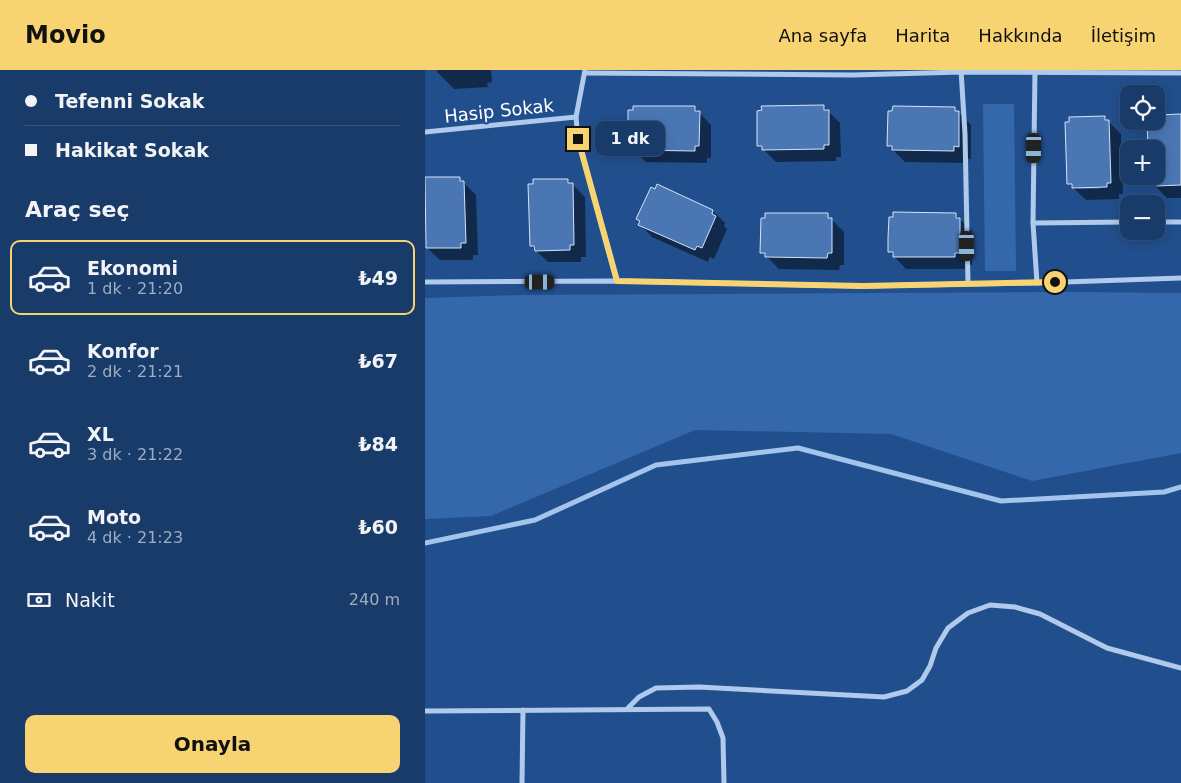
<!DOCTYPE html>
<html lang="tr">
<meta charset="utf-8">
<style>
body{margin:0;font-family:"DejaVu Sans",sans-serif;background:#224270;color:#f1f3f6;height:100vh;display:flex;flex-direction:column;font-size:19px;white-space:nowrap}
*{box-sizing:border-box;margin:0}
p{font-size:16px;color:#9fadc1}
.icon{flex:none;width:28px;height:28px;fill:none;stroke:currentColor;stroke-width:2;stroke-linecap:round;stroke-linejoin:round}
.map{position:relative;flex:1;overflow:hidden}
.sheet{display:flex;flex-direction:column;background:#193b6a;width:425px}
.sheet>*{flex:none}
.guide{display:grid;align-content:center;height:110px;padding:0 25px;background:#193b6a}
.controls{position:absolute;left:695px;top:15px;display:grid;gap:10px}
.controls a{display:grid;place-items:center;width:45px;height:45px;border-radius:10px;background:#193b6a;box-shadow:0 2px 12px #0003,0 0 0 1px #37557e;font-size:25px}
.end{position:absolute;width:22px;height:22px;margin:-11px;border:6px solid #f8d371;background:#111;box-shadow:0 0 0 2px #111}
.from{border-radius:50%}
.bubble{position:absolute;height:35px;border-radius:10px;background:#193b6a;box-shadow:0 2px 12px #0003,0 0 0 1px #37557e;font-size:16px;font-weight:700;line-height:35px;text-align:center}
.car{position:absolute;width:15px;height:30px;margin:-15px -8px;border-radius:6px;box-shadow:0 0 4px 1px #0007;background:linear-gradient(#222 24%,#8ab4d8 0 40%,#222 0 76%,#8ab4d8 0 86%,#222 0)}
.guide b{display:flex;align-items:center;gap:18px;height:48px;font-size:19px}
.guide b+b{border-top:1px solid #37557e}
.guide i{width:12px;height:12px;background:#f1f3f6}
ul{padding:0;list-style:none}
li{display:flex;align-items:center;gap:15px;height:75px;margin:0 10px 8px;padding:0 15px;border:2px solid transparent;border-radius:10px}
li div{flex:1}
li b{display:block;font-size:19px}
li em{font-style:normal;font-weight:700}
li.active{border-color:#f8d371}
li>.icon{width:45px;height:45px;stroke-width:1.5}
h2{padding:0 25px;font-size:22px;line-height:60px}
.pay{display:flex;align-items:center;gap:12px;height:55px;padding:0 25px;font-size:19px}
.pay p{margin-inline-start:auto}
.action{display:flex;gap:10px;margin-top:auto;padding:10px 25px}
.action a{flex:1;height:58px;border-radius:10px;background:#f8d371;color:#111;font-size:20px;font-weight:700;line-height:58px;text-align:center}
header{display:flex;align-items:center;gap:30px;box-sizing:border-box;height:70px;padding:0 25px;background:#f8d371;color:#111}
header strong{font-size:24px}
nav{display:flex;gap:28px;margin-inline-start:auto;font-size:18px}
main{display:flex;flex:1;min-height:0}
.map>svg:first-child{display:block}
.green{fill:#3568aa}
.shadow{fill:#0007;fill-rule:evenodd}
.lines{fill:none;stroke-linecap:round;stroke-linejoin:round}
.stream{stroke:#a4c4ed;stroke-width:5}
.building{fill:#4a77b4;stroke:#d5e4f8}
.minor{stroke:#b0caeb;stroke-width:5}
.route{stroke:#f8d371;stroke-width:6}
.labels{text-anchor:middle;stroke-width:4.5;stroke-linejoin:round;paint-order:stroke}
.street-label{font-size:18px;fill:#fff;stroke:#214f8d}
</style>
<header>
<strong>Movio</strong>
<nav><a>Ana sayfa</a><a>Harita</a><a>Hakkında</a><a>İletişim</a></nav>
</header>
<main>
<section class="sheet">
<div class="guide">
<b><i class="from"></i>Tefenni Sokak</b>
<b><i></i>Hakikat Sokak</b>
</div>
<h2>Araç seç</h2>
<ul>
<li class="active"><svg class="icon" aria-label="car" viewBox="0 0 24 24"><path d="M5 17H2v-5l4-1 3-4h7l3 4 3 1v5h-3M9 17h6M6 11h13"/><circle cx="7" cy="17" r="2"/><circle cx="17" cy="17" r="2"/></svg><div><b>Ekonomi</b><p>1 dk · 21:20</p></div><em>₺49</em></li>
<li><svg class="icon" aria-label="car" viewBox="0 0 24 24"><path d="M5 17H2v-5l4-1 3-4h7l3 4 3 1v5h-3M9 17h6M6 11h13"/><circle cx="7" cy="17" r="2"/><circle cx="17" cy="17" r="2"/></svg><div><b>Konfor</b><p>2 dk · 21:21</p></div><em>₺67</em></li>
<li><svg class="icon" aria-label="car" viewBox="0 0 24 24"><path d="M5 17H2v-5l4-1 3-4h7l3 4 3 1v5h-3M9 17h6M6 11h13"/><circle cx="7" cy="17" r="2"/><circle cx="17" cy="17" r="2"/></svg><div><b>XL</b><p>3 dk · 21:22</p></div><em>₺84</em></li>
<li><svg class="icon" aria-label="car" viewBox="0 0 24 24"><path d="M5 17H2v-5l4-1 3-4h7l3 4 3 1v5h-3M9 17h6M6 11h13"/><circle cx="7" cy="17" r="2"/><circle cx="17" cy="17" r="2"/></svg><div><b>Moto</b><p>4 dk · 21:23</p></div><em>₺60</em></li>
</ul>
<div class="pay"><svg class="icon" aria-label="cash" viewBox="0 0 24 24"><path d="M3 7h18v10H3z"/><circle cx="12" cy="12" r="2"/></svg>Nakit<p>240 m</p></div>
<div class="action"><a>Onayla</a></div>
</section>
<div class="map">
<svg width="756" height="713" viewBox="0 0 756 713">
<rect width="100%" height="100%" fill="#214f8d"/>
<g class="green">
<polygon points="558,34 589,34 591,201 560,201"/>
<polygon points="648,222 756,223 756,383 607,411 466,364 270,360 66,446 0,449 0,228 97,225"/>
</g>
<g class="shadow">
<polygon points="12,0 66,0 67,12 62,13 63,17 29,19 12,2"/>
<polygon points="398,36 415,53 416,87 411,87 411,91 351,92 334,75"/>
<polygon points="270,38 286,55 286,88 282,88 282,93 221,92 204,75"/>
<polygon points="529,38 546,55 546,89 541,88 541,93 480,92 463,75"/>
<polygon points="756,45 756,128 742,128 725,111 725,106 731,106 731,79 724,79 723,51 731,51"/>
<path d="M679 47 696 64 698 124H694V129L661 130 643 113ZM674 116 675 119H654V117Z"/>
<polygon points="34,108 51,125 53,185 48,185 48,190 15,190 0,176 0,113"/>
<polygon points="143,110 160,127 161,187 156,187 156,192 123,192 106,176"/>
<polygon points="230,120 288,141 300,153 299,156 302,159 289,189 285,187 283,192 227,167 215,154"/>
<polygon points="530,144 547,161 547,195 542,195 542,199 481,199 464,181 470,148"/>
<polygon points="402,145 419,162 419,195 415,195 414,200 354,199 337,182"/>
</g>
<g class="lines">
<polyline class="stream" points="0,473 110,450 231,395 373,378 576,431 739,422 756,417"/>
</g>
<g class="building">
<polygon points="399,35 399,40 404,40 404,75 399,75 399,79 337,80 337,76 332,76 332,41 337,40 336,36"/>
<polygon points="208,36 270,36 270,41 275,41 274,76 270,76 270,81 207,80 207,75 203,75 203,40 208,40"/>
<polygon points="468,36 530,37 530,41 534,41 534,77 529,76 529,81 467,80 467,76 462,76 463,41 467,41"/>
<polygon points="756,44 756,115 731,116 731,77 723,78 722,51 731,51 731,45"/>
<polygon points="680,46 680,50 684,50 686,113 682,113 682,117 647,118 647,114 642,114 640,52 644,52 644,47"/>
<polygon points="0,107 35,107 35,111 39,111 41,173 36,173 36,178 1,178"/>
<polygon points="108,109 143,109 143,113 148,113 149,175 145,175 145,180 110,181 109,176 105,176 103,114 108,114"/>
<polygon points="232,114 288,140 287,144 291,146 277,178 272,176 270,180 213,155 215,151 211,149 226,117 230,119"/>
<polygon points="468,142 531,143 531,148 535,148 535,183 530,183 530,187 468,187 468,182 463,182 463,168 464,147 468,147"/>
<polygon points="340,143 403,143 403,148 407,148 407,183 403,183 402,188 340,187 340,183 335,183 336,148 340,148"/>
</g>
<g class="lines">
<g class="minor">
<polyline points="160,0 151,47 153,69 192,211"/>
<polyline points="536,0 540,64 543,213"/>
<polyline points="610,0 608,153 612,213"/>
<polyline points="160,3 428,5 537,2 756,3"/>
<polyline points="0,62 151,47"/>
<polyline points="731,152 756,152"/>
<polyline points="608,153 704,152"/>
<polyline points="0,212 192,211 438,216 612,213 756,208"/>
<polyline points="203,638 214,627 231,618 274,617 459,627 482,621 497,610 505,596 511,578 523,558 543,543 565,535 590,537 615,544 682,578 756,598"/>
<polyline points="0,641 284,639 292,652 298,668 299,713"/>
<polyline points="97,713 98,640"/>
</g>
</g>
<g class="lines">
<polyline class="route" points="153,69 192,211 438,216 630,212"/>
</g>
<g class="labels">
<g class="street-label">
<text transform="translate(74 41) rotate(-6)" y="6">Hasip Sokak</text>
</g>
</g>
</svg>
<div class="controls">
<a><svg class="icon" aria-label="locate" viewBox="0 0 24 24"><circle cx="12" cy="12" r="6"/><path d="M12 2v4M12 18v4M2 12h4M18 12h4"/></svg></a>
<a>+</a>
<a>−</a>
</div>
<i class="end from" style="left:630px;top:212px"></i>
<i class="end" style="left:153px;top:69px"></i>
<div class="bubble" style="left:170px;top:51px;width:70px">1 dk</div>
<i class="car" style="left:609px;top:78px;rotate:181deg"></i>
<i class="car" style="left:542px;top:176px;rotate:179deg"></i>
<i class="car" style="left:115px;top:212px;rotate:90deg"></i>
</div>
</main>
